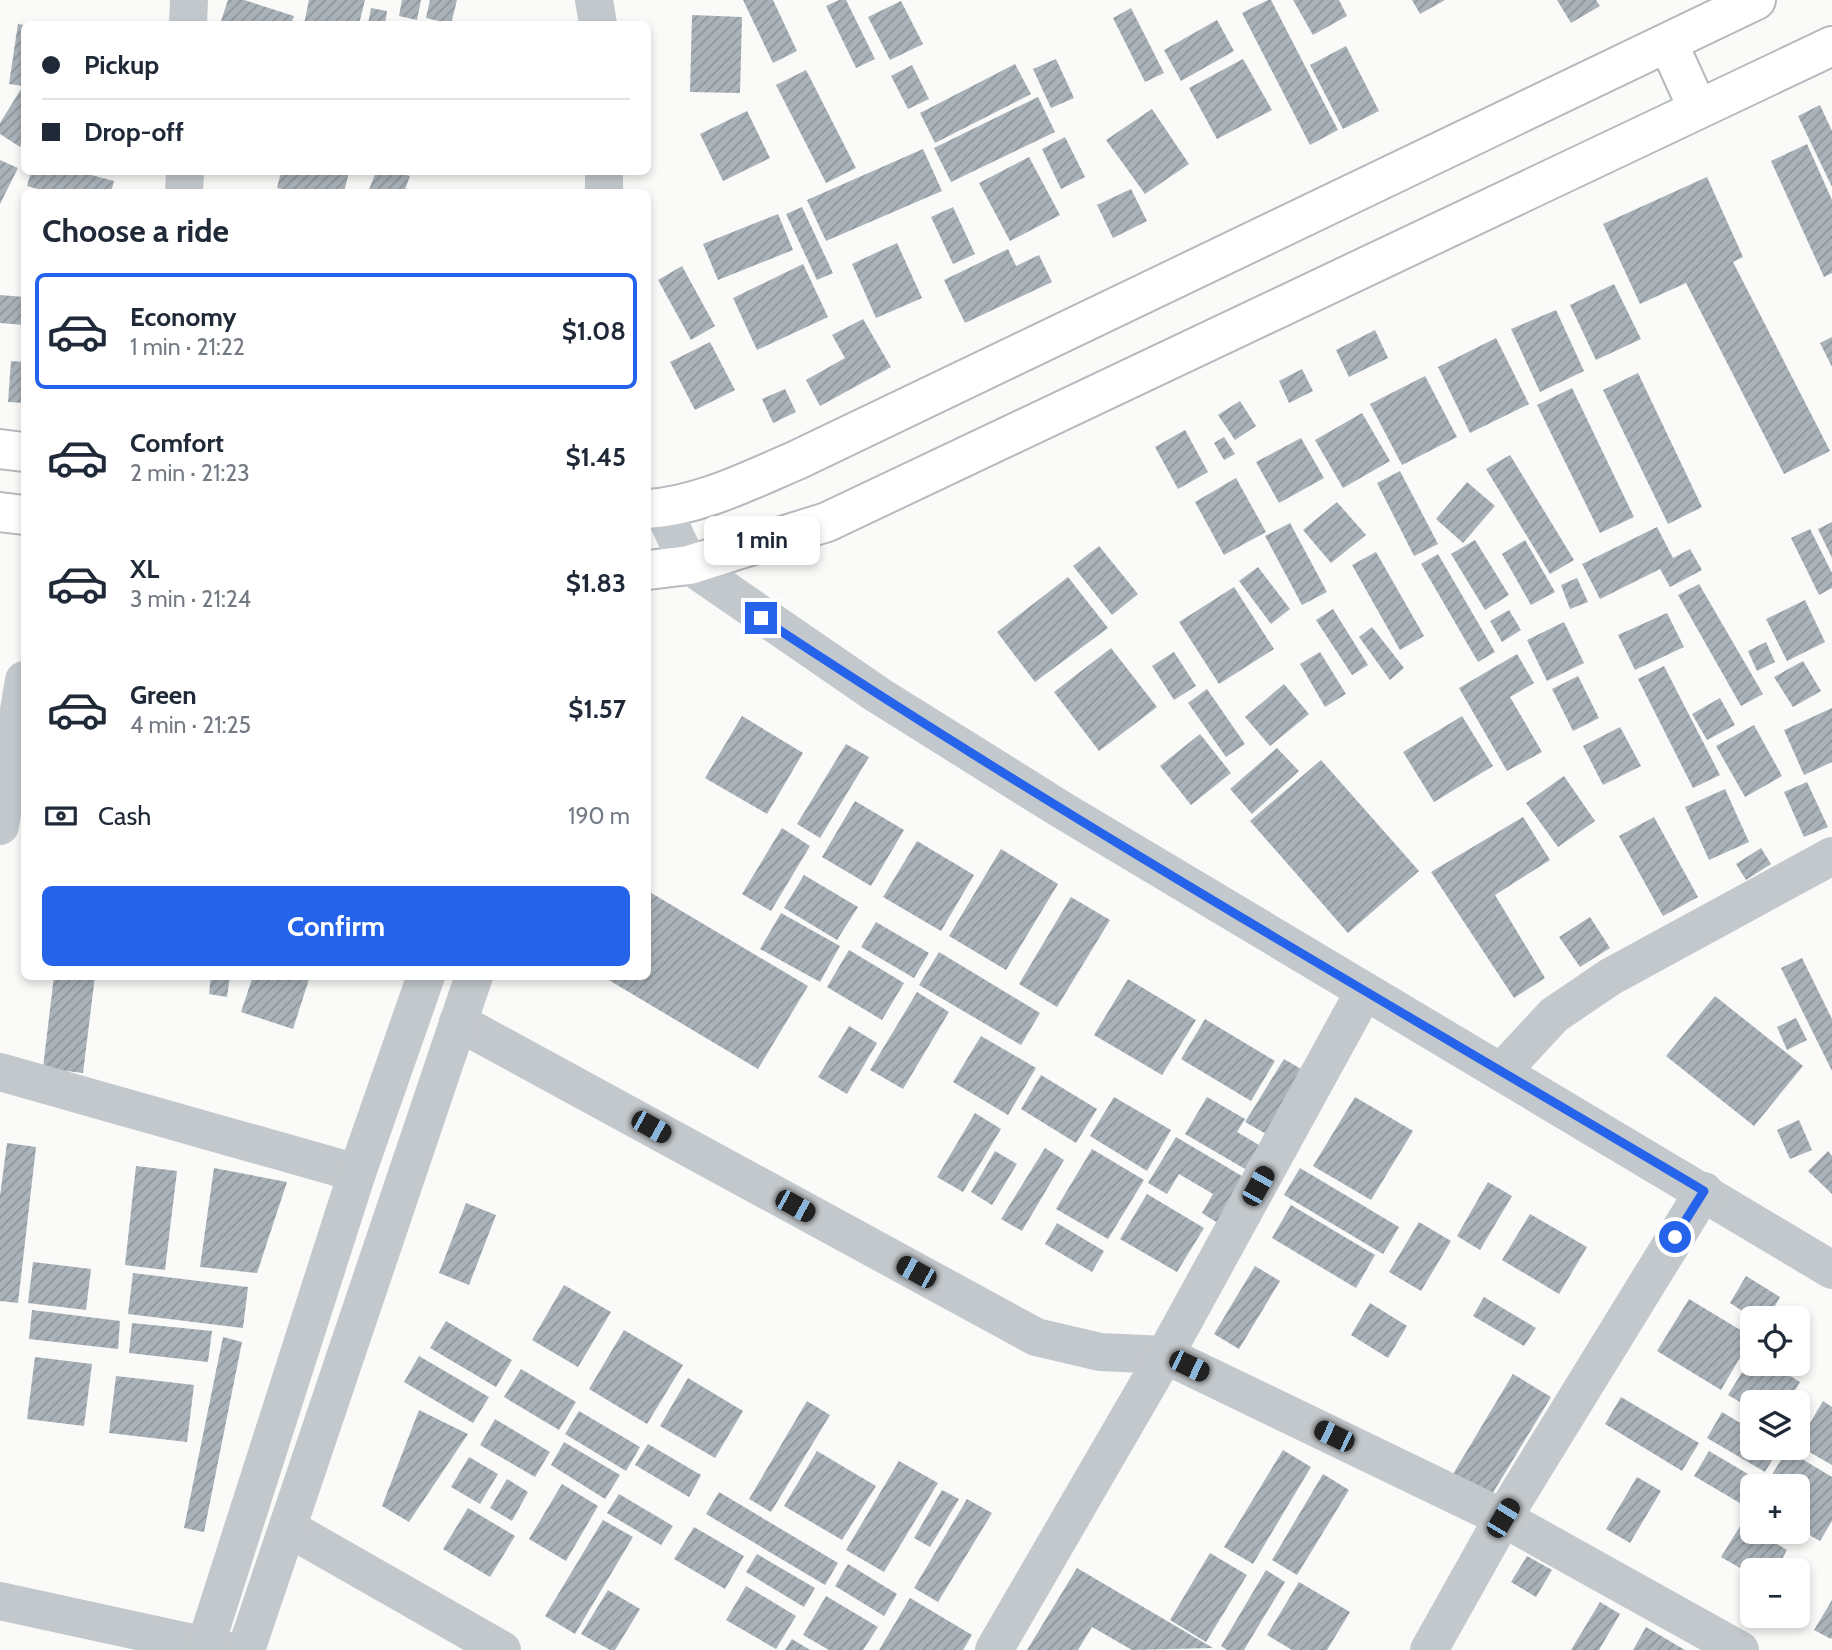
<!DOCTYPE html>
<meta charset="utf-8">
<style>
body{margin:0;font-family:Cabin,sans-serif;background:#f6f6f7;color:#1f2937;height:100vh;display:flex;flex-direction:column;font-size:26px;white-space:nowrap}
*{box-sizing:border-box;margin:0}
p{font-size:23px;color:#747a83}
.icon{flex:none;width:38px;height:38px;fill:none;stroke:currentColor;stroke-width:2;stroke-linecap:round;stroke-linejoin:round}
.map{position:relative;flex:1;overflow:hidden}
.details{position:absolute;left:21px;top:189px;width:630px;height:791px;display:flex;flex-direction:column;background:#fff;border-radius:10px;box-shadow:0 4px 10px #0003}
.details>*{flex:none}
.guide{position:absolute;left:21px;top:21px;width:630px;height:154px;border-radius:10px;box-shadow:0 4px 10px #0003;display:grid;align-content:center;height:154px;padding:0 21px;background:#fff}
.tools{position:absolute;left:1740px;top:1306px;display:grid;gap:14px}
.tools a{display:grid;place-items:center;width:70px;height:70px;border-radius:10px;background:#fff;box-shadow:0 4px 10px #0003;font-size:35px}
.end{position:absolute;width:32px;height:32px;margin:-16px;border:9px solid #2563eb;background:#fff;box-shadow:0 0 0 4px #fff}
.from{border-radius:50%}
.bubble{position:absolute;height:49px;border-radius:10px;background:#fff;box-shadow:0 4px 10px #0003;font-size:23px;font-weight:700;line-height:49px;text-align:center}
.car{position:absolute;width:21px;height:42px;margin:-21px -10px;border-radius:9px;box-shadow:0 0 5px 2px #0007;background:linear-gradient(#222 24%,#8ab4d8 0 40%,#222 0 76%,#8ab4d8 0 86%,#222 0)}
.guide b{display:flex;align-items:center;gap:24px;height:66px;font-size:26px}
.guide b+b{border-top:2px solid #e0e1e3}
.guide i{width:18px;height:18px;background:#1f2937}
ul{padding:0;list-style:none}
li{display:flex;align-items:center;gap:21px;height:116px;margin:0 14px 10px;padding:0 7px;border:4px solid transparent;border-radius:10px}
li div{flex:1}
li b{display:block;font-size:26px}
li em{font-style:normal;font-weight:700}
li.current{border-color:#2563eb}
li>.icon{width:63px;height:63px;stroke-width:1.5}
h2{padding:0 21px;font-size:32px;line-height:84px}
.pay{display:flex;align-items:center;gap:18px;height:77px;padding:0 21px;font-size:26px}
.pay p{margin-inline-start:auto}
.cta{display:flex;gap:14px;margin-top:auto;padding:14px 21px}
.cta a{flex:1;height:80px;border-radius:10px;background:#2563eb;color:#fff;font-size:28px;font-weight:700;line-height:80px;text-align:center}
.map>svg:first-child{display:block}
.building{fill:url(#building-hatch)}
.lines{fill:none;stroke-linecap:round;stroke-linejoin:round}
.major-casing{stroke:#b5babe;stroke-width:42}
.minor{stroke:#c3c8cc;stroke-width:38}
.major{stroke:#fff;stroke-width:38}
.route{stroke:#2563eb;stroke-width:9}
</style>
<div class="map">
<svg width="1832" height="1650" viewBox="0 0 1832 1650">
<defs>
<pattern id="building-hatch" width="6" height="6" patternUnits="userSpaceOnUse" patternTransform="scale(1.75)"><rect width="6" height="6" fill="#aab3b9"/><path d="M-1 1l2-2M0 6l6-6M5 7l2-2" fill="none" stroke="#8e969c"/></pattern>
</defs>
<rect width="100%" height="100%" fill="#fafaf8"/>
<g class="building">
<polygon points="228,0 244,0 294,16 291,24 220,24"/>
<polygon points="309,0 365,0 359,24 304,24"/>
<polygon points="402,0 421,0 417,20 399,16"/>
<polygon points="430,0 457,0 451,24 426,18"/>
<polygon points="743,0 773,0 797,51 773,63"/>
<polygon points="839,0 846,0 875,59 856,68 826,6"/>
<polygon points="1268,0 1271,0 1338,130 1310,145 1242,13"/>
<polygon points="1293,0 1339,0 1347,16 1313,35"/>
<polygon points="1412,0 1445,0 1420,14"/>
<polygon points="1557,0 1596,0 1600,6 1571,23"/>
<polygon points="901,1 923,44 890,60 868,17"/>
<polygon points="371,8 387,11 385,24 368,24"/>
<polygon points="1131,8 1164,73 1145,82 1113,18"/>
<polygon points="692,15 742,17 740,93 690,92"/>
<polygon points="1217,20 1234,51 1181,81 1164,50"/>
<polygon points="18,24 24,25 24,86 9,84"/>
<polygon points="1346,46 1379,111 1343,129 1310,65"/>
<polygon points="1056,59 1074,98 1051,108 1033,69"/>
<polygon points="1243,59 1272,110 1217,139 1189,88"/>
<polygon points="1015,64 1031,94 935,143 920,113"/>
<polygon points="912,65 929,99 908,109 891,76"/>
<polygon points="806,70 856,168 826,183 776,85"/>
<polygon points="21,89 24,91 24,139 20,147 0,134 0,123"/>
<polygon points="1038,97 1055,132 951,182 934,148"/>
<polygon points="1820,105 1832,131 1832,187 1798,116"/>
<polygon points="1152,109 1189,164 1145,194 1106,140"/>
<polygon points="747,111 770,158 723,181 700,134"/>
<polygon points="1065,137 1085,177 1061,189 1042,149"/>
<polygon points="1807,144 1832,200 1832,273 1824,277 1771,161"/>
<polygon points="923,149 942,191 826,241 807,200"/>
<polygon points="1029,157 1060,215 1010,241 979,183"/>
<polygon points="0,160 18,168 0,204"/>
<polygon points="31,172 80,172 114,181 111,192 48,192 27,186"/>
<polygon points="281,172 349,172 344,192 296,192 277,188"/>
<polygon points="376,172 396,172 410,176 404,192 368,192"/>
<polygon points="1707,177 1743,257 1733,262 1830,451 1784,474 1686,283 1640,304 1603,224"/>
<polygon points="1131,189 1147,221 1113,238 1097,205"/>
<polygon points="802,207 833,273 817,280 786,214"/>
<polygon points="953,207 975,254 953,264 931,217"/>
<polygon points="778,214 793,250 718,280 703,244"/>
<polygon points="897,243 922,298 876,318 852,264"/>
<polygon points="1008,249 1016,266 1039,255 1052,282 965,323 944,280"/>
<polygon points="803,264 828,317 757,350 733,298"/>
<polygon points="682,266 715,326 691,340 658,280"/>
<polygon points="1614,284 1641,339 1596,360 1570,305"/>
<polygon points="0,295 24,297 24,325 0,323"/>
<polygon points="1556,310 1584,371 1540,392 1511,329"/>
<polygon points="863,319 891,367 820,406 806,380 845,358 832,335"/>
<polygon points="1375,330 1388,358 1349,377 1336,350"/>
<polygon points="1832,337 1832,367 1820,343"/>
<polygon points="1496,338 1529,404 1470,433 1438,367"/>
<polygon points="710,342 735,390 695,410 670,362"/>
<polygon points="11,361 24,362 24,403 8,402"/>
<polygon points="1302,369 1313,391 1289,403 1279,381"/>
<polygon points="1638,373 1702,507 1668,524 1603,390"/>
<polygon points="1425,376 1457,437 1402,465 1370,404"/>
<polygon points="1572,388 1634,517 1600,533 1537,405"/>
<polygon points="785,389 796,412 773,423 762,399"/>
<polygon points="1240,401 1256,426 1235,440 1218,415"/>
<polygon points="1362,413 1390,461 1343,488 1315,440"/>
<polygon points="1185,430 1208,472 1178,489 1155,447"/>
<polygon points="1224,437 1235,454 1224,460 1214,443"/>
<polygon points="1301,438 1324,478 1279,503 1256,462"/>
<polygon points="1510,455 1574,560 1550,574 1486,469"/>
<polygon points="1400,471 1438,544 1414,556 1377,483"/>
<polygon points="1236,478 1266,532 1224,555 1195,502"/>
<polygon points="1467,482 1495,506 1463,543 1436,519"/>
<polygon points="1337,502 1366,535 1331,563 1303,530"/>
<polygon points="1832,522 1832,558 1818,529"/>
<polygon points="1290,523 1327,592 1302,605 1265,536"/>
<polygon points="1657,527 1673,558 1690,549 1702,570 1670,587 1660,569 1600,599 1582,564"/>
<polygon points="1810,529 1832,573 1832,588 1819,595 1791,538"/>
<polygon points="1475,540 1509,595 1485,610 1451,554"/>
<polygon points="1525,540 1555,592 1531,605 1502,554"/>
<polygon points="1099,546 1138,594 1112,615 1073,566"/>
<polygon points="1376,552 1424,636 1400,650 1352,565"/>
<polygon points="1438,554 1495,652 1478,662 1421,564"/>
<polygon points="1258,567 1290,609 1271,624 1239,581"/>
<polygon points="1068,577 1108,628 1035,682 997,632"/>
<polygon points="1577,578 1588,602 1570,609 1561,585"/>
<polygon points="1699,584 1763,694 1741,706 1678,595"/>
<polygon points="1234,587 1274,649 1219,684 1179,622"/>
<polygon points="1805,600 1825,642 1787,661 1766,619"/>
<polygon points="1333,609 1368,665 1352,675 1316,620"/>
<polygon points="1509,610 1521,630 1502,642 1490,621"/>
<polygon points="1667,613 1684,647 1635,670 1618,635"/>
<polygon points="1564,622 1584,663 1547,681 1527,640"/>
<polygon points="1372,627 1404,668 1390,680 1359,637"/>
<polygon points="1766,642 1775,662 1757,671 1748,651"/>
<polygon points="1111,648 1157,707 1099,751 1054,692"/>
<polygon points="1174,652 1196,686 1174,700 1152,666"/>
<polygon points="1320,652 1346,694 1325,707 1300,664"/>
<polygon points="1517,654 1534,683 1510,697 1542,752 1507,771 1459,688"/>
<polygon points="1803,661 1821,691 1793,707 1774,677"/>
<polygon points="1664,666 1720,775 1693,788 1638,679"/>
<polygon points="1578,676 1599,718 1573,731 1552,689"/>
<polygon points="1284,684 1309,714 1270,746 1245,717"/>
<polygon points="1207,689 1245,744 1226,757 1188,703"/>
<polygon points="1720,698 1735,725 1707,740 1692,714"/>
<polygon points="1832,708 1832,762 1804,775 1784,730"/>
<polygon points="742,716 803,753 767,814 705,778"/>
<polygon points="1462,716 1493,766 1434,802 1403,752"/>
<polygon points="1754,725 1782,776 1745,797 1716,746"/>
<polygon points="1620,727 1641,766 1603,785 1583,746"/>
<polygon points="1200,734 1231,773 1191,805 1160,766"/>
<polygon points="846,744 869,757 820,838 797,824"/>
<polygon points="1277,748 1299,771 1252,814 1230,789"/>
<polygon points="1321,760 1419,871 1348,933 1250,821"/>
<polygon points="1564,776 1595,821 1558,847 1526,803"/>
<polygon points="1807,782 1828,827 1804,837 1784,792"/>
<polygon points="1725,789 1749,842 1709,860 1685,807"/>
<polygon points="855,801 904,830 871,886 822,857"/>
<polygon points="1523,817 1550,860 1495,895 1545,978 1514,998 1431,872"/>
<polygon points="1654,817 1698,897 1663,916 1619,836"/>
<polygon points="782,828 810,846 771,911 742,894"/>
<polygon points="917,841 974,875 941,931 883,897"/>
<polygon points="1761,848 1771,864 1746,880 1736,864"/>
<polygon points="1001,849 1058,884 1006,970 949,936"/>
<polygon points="804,875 858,907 837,940 784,908"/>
<polygon points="648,891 808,986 758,1069 602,976 648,976"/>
<polygon points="1071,897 1110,920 1057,1007 1019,984"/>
<polygon points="781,913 840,946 820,982 760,949"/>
<polygon points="1590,917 1610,948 1580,967 1559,937"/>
<polygon points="876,922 929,953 914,978 861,947"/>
<polygon points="849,950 904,983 882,1020 827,987"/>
<polygon points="939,952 1040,1013 1021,1045 919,985"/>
<polygon points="1802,958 1832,1019 1832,1071 1781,968"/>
<polygon points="54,976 95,976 83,1073 43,1068"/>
<polygon points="211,976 230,976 227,997 209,994"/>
<polygon points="253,976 310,976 293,1029 241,1012"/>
<polygon points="1128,979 1196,1020 1162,1075 1094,1035"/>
<polygon points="917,992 949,1012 903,1089 870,1070"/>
<polygon points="1715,996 1803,1066 1754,1126 1666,1056"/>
<polygon points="1796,1018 1807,1040 1787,1050 1777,1027"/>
<polygon points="1205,1019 1275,1061 1251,1101 1181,1059"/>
<polygon points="849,1026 877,1043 847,1094 818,1077"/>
<polygon points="981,1036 1036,1068 1008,1115 953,1082"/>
<polygon points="1284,1059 1306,1072 1268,1135 1245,1122"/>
<polygon points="1041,1075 1097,1109 1076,1143 1021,1109"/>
<polygon points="1114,1097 1171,1130 1147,1171 1090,1136"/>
<polygon points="1207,1097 1245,1119 1237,1132 1259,1145 1245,1169 1185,1134"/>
<polygon points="1355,1097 1413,1131 1371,1200 1313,1166"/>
<polygon points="975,1113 1001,1129 963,1192 937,1177"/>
<polygon points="1799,1120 1812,1150 1790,1159 1777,1130"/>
<polygon points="1176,1137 1252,1182 1224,1227 1202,1213 1213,1194 1179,1174 1167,1194 1148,1183"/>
<polygon points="7,1143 36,1147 18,1303 0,1301 0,1196"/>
<polygon points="1045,1148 1064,1160 1022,1231 1001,1219"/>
<polygon points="1092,1149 1144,1180 1108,1239 1056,1209"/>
<polygon points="995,1151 1017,1164 992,1205 971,1192"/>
<polygon points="1828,1151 1832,1156 1832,1194 1808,1171"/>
<polygon points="136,1166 177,1171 165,1270 125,1265"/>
<polygon points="214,1168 287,1182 257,1273 200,1267"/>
<polygon points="1300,1168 1399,1227 1383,1254 1284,1195"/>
<polygon points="1488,1182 1512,1196 1480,1250 1457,1236"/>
<polygon points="1147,1194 1204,1228 1177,1272 1120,1239"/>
<polygon points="466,1203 496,1215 469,1285 439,1273"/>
<polygon points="1291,1205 1375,1255 1356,1288 1272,1238"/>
<polygon points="1530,1214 1587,1247 1559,1294 1502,1260"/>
<polygon points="1419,1222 1451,1241 1421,1291 1389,1272"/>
<polygon points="1057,1223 1104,1251 1092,1272 1045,1244"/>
<polygon points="33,1262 91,1269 86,1310 28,1303"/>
<polygon points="1255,1266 1280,1281 1239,1349 1214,1334"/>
<polygon points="133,1273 248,1287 243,1328 128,1314"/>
<polygon points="1746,1276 1780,1297 1768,1318 1753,1318 1730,1303"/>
<polygon points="564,1285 611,1312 578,1367 532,1340"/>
<polygon points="1484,1297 1536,1328 1524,1346 1473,1316"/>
<polygon points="1689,1299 1752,1337 1721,1390 1657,1351"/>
<polygon points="1370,1303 1407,1326 1388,1358 1351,1335"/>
<polygon points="32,1310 120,1321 118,1349 29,1339"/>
<polygon points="446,1321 512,1360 496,1387 430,1348"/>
<polygon points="132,1323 212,1331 208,1362 129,1353"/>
<polygon points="624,1330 683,1365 647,1424 589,1389"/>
<polygon points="223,1337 242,1342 204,1532 184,1528"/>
<polygon points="419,1356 489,1397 473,1423 404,1382"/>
<polygon points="1752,1356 1752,1363 1769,1363 1800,1382 1788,1402 1752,1402 1752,1409 1728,1395"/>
<polygon points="35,1357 92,1364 84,1426 27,1419"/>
<polygon points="521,1369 576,1402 559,1430 504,1397"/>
<polygon points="1513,1374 1551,1397 1491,1496 1453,1474"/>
<polygon points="116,1376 194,1385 187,1442 109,1433"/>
<polygon points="688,1378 743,1411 715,1458 660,1426"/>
<polygon points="1621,1397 1699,1443 1682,1471 1605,1424"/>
<polygon points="807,1401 830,1415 771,1512 749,1499"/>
<polygon points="1823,1401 1832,1407 1832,1465 1797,1445"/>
<polygon points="419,1410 468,1434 409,1522 382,1506"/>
<polygon points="579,1411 640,1447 626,1471 565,1434"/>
<polygon points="1722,1412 1752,1430 1752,1447 1780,1447 1765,1472 1707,1438"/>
<polygon points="495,1419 550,1452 535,1477 480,1445"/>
<polygon points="564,1442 620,1475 605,1499 551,1465"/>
<polygon points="648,1444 701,1475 689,1497 635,1465"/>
<polygon points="1283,1450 1311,1467 1253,1564 1224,1547"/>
<polygon points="1787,1450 1832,1477 1832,1521 1820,1541 1797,1528 1797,1486 1765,1486"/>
<polygon points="817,1451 876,1486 842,1540 784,1506"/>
<polygon points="1709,1451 1760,1481 1757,1486 1752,1486 1752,1494 1745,1506 1694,1476"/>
<polygon points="469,1457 498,1474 480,1504 451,1487"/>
<polygon points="899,1461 938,1483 884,1572 846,1550"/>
<polygon points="1323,1474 1349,1490 1297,1575 1272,1560"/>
<polygon points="1637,1477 1661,1491 1630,1543 1606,1529"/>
<polygon points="507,1479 528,1492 512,1521 490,1508"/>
<polygon points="562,1484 598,1506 566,1561 529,1539"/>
<polygon points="942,1490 959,1499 930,1547 914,1538"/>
<polygon points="719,1492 838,1563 825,1585 706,1514"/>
<polygon points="619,1494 673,1526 661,1545 607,1513"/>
<polygon points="967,1499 992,1513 938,1602 914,1588"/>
<polygon points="468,1508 515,1536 490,1577 443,1549"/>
<polygon points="603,1520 633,1537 575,1634 545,1616"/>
<polygon points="1742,1523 1787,1550 1776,1570 1752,1570 1752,1575 1721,1557"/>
<polygon points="694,1527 744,1556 725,1589 674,1559"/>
<polygon points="1210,1553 1247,1575 1206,1642 1170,1620"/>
<polygon points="757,1554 815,1588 804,1607 746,1572"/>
<polygon points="1527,1556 1552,1570 1536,1597 1511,1582"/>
<polygon points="848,1564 897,1594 884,1616 835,1586"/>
<polygon points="1077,1568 1213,1648 1132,1650 1092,1627 1078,1650 1027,1650"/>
<polygon points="1266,1570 1285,1582 1244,1650 1227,1650 1221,1646"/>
<polygon points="1299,1582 1350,1612 1327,1650 1292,1650 1267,1635"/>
<polygon points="746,1586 796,1616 776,1649 726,1620"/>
<polygon points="608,1590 640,1609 615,1650 610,1650 581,1634"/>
<polygon points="826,1596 878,1627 863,1650 829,1650 803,1635"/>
<polygon points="910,1598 972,1635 963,1650 879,1650"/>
<polygon points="1832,1600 1832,1638 1831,1639 1814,1630"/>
<polygon points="1600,1602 1620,1614 1599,1650 1571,1650"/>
<polygon points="1646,1627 1685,1650 1633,1650"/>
<polygon points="792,1639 810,1650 785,1650"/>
</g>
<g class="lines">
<defs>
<g id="major">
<polyline points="1668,43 1698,109"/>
<polyline points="0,449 24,452"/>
<path d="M648 509C699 506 750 480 797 460L1756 0"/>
<polyline points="0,512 24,515"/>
<polyline points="648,570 689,565 827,522 1832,46"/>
</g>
</defs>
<use href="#major" class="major-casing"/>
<g class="minor">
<polyline points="594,0 598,24"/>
<polyline points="188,24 189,0"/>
<polyline points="604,172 604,192"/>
<polyline points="184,192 185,172"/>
<polyline points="662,508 689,565 878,695 1062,810 1832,1270"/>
<polyline points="0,826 24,680"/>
<polyline points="458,1022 1036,1337 1100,1352 1165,1355 1503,1518 1740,1650"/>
<polyline points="0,1072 357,1173"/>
<polyline points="1501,1072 1554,1015 1610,977 1832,856"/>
<polyline points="288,1528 502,1650"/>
<polyline points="0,1601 225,1650"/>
<polyline points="204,1650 357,1173 426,976"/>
<polyline points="246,1650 474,976"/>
<polyline points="994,1650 1165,1355 1364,992"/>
<polyline points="1429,1650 1503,1518 1704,1191"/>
</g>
<use href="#major" class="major"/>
</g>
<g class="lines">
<path class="route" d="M761 618C1068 821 1387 1003 1704 1191L1675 1237"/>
</g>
</svg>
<div class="tools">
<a><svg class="icon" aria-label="locate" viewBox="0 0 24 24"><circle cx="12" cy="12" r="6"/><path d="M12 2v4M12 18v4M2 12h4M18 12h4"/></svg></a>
<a><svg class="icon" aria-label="layers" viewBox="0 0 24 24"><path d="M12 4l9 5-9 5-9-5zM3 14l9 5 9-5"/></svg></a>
<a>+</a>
<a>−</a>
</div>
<i class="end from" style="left:1675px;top:1237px"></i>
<i class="end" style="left:761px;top:618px"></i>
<div class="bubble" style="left:704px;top:516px;width:116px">1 min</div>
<i class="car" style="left:651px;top:1127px;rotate:119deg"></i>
<i class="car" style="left:1258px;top:1186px;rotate:29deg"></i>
<i class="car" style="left:795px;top:1206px;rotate:119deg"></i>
<i class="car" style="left:916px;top:1272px;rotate:299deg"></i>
<i class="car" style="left:1189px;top:1366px;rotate:116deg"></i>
<i class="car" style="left:1334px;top:1436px;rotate:296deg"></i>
<i class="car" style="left:1503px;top:1518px;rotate:31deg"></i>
<div class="guide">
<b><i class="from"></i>Pickup</b>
<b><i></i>Drop-off</b>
</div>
<section class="details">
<h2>Choose a ride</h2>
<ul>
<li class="current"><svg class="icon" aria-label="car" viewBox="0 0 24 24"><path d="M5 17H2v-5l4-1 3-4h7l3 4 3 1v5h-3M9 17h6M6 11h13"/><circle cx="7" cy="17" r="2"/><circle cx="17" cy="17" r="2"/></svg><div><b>Economy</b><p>1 min · 21:22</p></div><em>$1.08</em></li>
<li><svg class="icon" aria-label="car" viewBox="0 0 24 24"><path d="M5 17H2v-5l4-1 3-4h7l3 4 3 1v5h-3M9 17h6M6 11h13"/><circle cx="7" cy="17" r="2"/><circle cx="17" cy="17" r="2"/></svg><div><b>Comfort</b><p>2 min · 21:23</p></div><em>$1.45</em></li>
<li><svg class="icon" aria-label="car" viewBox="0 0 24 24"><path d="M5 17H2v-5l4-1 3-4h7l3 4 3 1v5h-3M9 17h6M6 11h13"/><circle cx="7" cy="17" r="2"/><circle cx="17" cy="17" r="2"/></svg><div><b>XL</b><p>3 min · 21:24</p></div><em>$1.83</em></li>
<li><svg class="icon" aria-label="car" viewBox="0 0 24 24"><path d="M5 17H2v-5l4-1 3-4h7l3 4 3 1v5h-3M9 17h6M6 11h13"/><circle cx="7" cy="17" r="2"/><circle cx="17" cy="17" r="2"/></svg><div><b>Green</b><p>4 min · 21:25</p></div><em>$1.57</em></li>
</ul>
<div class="pay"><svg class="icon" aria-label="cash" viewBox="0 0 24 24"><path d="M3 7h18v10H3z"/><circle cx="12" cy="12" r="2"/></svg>Cash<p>190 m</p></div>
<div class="cta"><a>Confirm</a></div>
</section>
</div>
